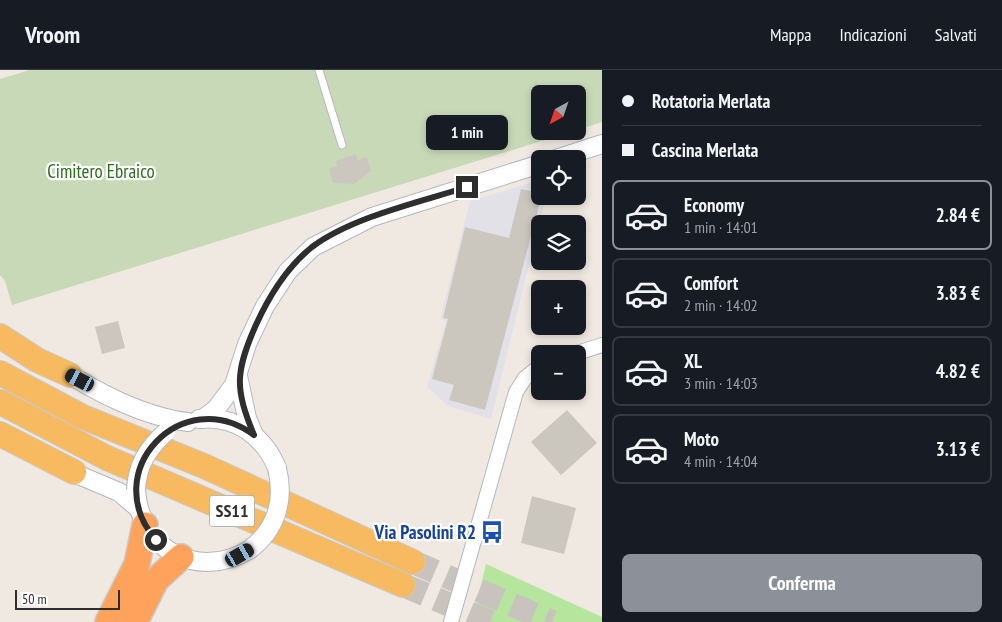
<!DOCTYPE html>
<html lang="it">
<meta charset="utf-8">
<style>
body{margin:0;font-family:"PT Sans Narrow",sans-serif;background:#20242c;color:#f1f3f6;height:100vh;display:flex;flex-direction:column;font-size:19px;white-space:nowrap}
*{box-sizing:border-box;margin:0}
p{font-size:16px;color:#9ea1a6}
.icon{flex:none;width:28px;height:28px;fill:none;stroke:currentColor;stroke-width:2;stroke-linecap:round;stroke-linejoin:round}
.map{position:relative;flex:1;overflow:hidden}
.details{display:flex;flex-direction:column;background:#171b24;width:400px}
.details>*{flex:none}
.top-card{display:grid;align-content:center;height:110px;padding:0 20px;background:#171b24}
.needle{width:32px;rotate:220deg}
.fabs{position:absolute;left:531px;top:15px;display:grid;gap:10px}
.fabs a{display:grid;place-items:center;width:55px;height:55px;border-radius:8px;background:#171b24;box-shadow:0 2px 8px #0003;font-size:25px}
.scale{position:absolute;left:15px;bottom:12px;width:105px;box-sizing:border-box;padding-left:5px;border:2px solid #2e2e2e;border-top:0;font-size:14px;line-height:18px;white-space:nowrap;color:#2e2e2e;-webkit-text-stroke:4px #fff;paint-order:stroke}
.end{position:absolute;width:22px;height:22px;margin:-11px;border:6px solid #2e2e2e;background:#fff;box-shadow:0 0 0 2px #fff}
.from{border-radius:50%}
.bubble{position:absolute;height:35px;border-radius:8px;background:#171b24;box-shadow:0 2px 8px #0003;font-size:16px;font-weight:800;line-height:35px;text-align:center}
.car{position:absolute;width:15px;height:30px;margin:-15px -8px;border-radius:6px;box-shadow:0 0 4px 1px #0007;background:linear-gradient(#222 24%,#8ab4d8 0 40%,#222 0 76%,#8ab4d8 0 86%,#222 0)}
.top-card b{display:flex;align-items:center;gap:18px;height:48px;font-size:19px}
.top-card b+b{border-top:1px solid #363941}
.top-card i{width:12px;height:12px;background:#f1f3f6}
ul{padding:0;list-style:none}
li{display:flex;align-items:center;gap:15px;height:70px;margin:0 10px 8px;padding:0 10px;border:2px solid #363941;border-radius:8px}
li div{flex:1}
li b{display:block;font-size:19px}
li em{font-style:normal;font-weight:800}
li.current{border-color:#8c9099}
li>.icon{width:45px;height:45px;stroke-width:1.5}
.cta{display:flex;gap:10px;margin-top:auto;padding:10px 20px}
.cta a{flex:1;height:58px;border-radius:8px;background:#8c9099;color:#fff;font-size:20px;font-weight:800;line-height:58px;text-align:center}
header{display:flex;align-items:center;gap:30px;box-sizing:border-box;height:70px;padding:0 25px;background:#171b24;border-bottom:1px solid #363941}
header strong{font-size:24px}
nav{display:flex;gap:28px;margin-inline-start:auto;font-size:18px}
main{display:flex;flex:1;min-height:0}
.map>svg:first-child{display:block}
.industrial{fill:#e3e1e8}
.green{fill:#b6e59e}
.cemetery{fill:#c8d9b8}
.building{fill:#cbc7bf}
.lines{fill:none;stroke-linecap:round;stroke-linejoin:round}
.trunk-tunnel{stroke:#c8c4bd;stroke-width:24;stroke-dasharray:24 12;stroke-linecap:butt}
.service-casing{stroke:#b4b7c1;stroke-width:9}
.minor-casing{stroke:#b4b7c1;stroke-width:16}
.tertiary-casing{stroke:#b4b7c1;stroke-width:20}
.trunk-casing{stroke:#c9c9c9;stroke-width:26}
.motorway-casing{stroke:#c9c9c9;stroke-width:28}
.service{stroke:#fff;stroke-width:7}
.minor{stroke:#fff;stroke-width:14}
.tertiary{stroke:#fff;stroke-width:18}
.trunk{stroke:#f8ba60;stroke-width:24}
.motorway{stroke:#ffa35c;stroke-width:25}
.tertiary-bridge-casing{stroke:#b4b7c1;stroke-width:20;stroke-linecap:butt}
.tertiary-bridge{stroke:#fff;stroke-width:18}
.route{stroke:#2e2e2e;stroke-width:6}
.labels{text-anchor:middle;stroke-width:4.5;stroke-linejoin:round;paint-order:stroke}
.shield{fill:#fff;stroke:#6d6d6d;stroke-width:1}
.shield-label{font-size:18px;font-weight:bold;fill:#2e2e2e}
.park-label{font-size:19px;fill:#2c6e1b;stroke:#fff}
.transit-label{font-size:19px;font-weight:bold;fill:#164399;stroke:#fff;text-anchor:end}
</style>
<header>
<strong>Vroom</strong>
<nav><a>Mappa</a><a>Indicazioni</a><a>Salvati</a></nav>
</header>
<main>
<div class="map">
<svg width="602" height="552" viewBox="0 0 602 552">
<rect width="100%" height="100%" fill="#efe9e1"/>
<polygon class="industrial" points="540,110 540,126 546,126 491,349 448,336 427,317 446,251 440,249 470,131"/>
<polygon class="green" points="486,494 602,547 602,552 472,552"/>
<polygon class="cemetery" points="30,0 602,0 602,52 578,60 578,24 540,24 540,61 574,61 12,235 5,211 0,205 0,9"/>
<g class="building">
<polygon points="356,84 358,90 367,87 371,101 354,114 333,113 329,99 337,96 336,91"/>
<polygon points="521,119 540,123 540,132 485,340 449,330 454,315 432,309 448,249 443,248 465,157 509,168"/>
<polygon points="118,251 125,278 102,284 95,257"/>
<polygon points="567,340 597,373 561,405 531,372"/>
<polygon points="532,426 576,438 564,484 521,473"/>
</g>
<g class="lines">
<g class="trunk-tunnel">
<polyline points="413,492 552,552"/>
<polyline points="403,515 490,552"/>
</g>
<defs>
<polyline id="service" points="319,0 342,75"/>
<g id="minor">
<polyline points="574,284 602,275"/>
<polyline points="451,552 516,322 525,308 540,296"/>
</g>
<g id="tertiary">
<polyline points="556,89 602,74"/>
<path d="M60 298C95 322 145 347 188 352"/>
<polyline points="238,306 247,348 254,365"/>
<path d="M199 349C235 345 264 366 277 398"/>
<polyline points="203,349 216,339 234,315 247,274 265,236 288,201 313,177 372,147 540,94"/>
<polyline points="62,398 119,422 138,438"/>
<path d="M136 420C140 481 198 510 249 480"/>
</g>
<g id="trunk">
<polyline points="0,266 37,290 70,305"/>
<polyline points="0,303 83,347 204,396 413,492"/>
<polyline points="0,332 107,388 403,515"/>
<polyline points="0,364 74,402"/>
</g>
<g id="motorway">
<polyline points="108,552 137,494 145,455"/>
<polyline points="135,552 156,510 181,487"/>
</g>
</defs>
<use href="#service" class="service-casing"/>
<use href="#minor" class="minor-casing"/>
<use href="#tertiary" class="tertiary-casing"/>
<use href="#trunk" class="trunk-casing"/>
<use href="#motorway" class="motorway-casing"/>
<use href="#service" class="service"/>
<use href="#minor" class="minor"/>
<use href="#tertiary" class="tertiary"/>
<use href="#trunk" class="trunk"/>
<use href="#motorway" class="motorway"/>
<defs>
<g id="tertiary-bridge">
<path d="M136 420C137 395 148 378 166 362"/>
<path d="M249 480C276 460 285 431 277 398"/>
</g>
</defs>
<use href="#tertiary-bridge" class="tertiary-bridge-casing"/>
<use href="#tertiary-bridge" class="tertiary-bridge"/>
</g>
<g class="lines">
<path class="route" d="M156 470C97 402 182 312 254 365 235 319 235 303 255 257 268 228 287 197 312 177 352 147 420 132 467 117"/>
</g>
<defs>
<symbol id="bus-bare" viewBox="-9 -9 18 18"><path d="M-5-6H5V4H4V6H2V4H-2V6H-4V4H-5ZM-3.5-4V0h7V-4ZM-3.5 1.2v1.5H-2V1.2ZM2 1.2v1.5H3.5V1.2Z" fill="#1a4fb4" stroke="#fff" stroke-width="2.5" paint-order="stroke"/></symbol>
</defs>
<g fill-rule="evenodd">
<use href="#bus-bare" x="476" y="446" width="32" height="32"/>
</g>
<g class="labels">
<rect class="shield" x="209.5" y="425.5" width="45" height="31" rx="4"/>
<g class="shield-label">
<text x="232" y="447">SS11</text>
</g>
<g class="park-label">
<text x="101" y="108">Cimitero Ebraico</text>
</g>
<g class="transit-label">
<text x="476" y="469">Via Pasolini R2</text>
</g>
</g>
</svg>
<div class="fabs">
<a><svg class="needle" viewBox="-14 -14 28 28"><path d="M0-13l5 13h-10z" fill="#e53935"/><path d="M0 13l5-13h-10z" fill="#9ea1a6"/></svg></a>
<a><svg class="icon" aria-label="locate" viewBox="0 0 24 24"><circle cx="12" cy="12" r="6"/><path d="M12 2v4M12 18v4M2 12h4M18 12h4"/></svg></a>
<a><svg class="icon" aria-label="layers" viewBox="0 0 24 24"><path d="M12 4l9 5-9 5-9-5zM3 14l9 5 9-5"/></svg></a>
<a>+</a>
<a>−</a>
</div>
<div class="scale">50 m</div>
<i class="end from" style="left:156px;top:470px"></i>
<i class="end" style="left:467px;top:117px"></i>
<div class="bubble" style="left:426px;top:45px;width:82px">1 min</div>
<i class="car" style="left:80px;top:310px;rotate:297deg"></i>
<i class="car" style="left:240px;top:485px;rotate:60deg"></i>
</div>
<section class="details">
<div class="top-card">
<b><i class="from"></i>Rotatoria Merlata</b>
<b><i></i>Cascina Merlata</b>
</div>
<ul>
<li class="current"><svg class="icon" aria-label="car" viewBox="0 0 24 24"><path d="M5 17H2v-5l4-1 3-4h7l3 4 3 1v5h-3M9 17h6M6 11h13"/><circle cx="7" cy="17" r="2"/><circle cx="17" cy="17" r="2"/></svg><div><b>Economy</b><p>1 min · 14:01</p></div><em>2.84 €</em></li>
<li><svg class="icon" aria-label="car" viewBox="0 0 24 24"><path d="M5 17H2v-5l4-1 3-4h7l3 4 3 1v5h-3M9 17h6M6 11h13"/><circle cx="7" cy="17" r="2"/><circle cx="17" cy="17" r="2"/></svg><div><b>Comfort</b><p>2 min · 14:02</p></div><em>3.83 €</em></li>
<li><svg class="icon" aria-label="car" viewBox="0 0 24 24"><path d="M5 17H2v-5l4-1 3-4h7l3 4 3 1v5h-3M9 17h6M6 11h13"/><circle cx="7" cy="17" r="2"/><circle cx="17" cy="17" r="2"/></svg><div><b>XL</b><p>3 min · 14:03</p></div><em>4.82 €</em></li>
<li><svg class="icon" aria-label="car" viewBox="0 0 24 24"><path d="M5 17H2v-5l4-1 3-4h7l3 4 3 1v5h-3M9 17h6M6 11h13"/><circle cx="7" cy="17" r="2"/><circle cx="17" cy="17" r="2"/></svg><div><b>Moto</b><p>4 min · 14:04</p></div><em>3.13 €</em></li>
</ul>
<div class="cta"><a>Conferma</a></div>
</section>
</main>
